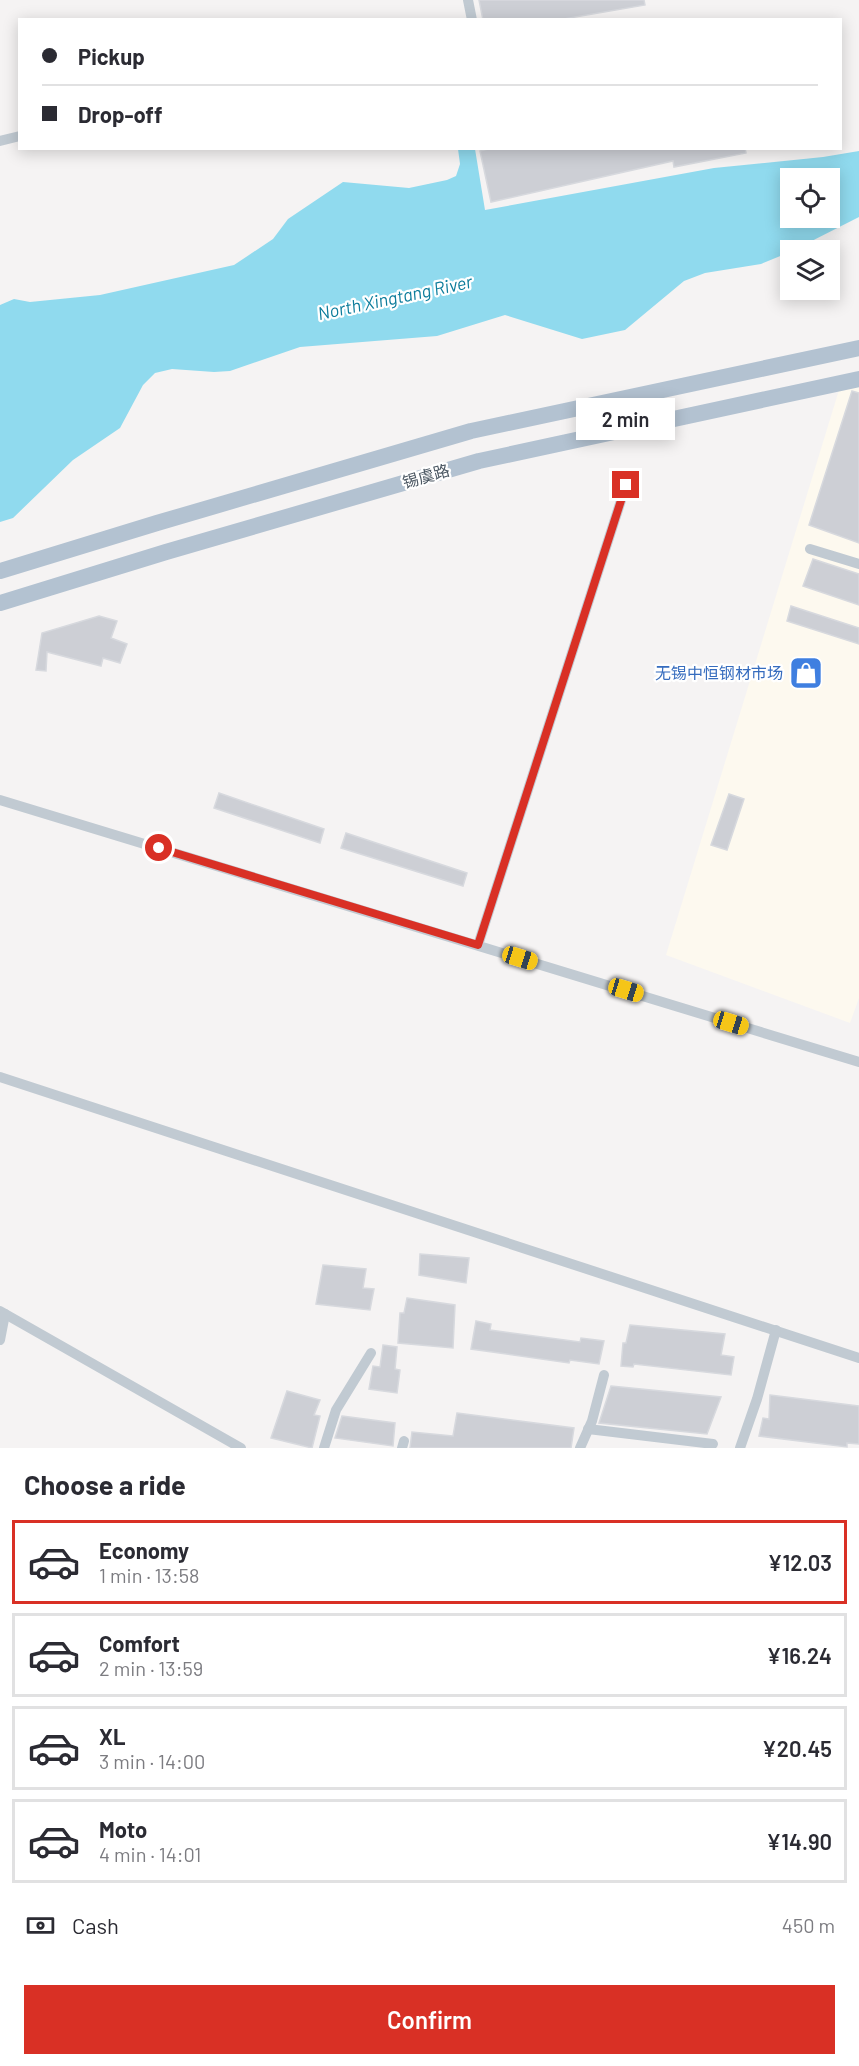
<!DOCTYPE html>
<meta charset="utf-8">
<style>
body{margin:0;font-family:Barlow,"Noto Sans SC",sans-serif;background:#f2f2f3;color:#2b2b33;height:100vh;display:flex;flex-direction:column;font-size:22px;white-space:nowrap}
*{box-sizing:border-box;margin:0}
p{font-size:20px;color:#7c7c81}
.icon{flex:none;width:33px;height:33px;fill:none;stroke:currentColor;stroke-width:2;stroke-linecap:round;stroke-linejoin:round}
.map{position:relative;height:1448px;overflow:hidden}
.panel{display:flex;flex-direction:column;background:#fff;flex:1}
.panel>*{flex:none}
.top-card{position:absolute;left:18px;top:18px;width:824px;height:132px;border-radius:0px;box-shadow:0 3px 15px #0003;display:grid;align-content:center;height:132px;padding:0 24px;background:#fff}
.buttons{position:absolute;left:780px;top:168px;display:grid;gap:12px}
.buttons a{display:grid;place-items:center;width:60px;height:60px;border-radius:0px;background:#fff;box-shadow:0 3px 15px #0003;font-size:30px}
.end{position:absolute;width:27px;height:27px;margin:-14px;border:8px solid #d93025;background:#fff;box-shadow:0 0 0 3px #fff}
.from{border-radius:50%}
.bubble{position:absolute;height:42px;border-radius:0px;background:#fff;box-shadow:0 3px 15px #0003;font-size:20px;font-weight:600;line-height:42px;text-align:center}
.car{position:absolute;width:18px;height:36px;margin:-18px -9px;border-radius:8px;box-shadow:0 0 4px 2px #0007;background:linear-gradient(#f5c518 24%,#345 0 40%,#f5c518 0 76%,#345 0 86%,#f5c518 0)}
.top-card b{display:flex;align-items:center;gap:21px;height:57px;font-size:22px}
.top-card b+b{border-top:2px solid #e1e1e2}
.top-card i{width:15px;height:15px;background:#2b2b33}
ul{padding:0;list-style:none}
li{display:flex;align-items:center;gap:18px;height:84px;margin:0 12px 9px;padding:0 12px;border:3px solid #e1e1e2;border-radius:0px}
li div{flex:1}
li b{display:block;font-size:22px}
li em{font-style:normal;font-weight:600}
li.on{border-color:#d93025}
li>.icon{width:54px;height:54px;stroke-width:1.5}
h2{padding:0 24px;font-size:27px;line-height:72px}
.pay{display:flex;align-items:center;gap:15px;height:66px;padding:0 24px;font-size:22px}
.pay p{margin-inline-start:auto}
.button{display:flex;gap:12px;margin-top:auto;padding:12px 24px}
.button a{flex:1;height:69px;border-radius:0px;background:#d93025;color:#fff;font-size:24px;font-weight:600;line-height:69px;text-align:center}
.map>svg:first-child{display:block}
.commercial{fill:#fdf9ef}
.water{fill:#90daee;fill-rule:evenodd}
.building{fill:#cdcfd5;stroke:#d7d9de;stroke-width:1.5}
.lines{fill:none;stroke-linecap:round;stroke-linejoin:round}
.minor{stroke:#c1cad2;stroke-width:10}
.primary{stroke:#b3c2d1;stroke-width:16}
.route{stroke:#d93025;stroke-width:8}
.labels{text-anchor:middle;stroke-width:4.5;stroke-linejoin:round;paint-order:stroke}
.street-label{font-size:16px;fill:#4a5661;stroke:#fff}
.shop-label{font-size:16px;fill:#366cbe;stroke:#fff;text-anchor:end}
.water-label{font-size:18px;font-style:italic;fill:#0c7c9b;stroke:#fff}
</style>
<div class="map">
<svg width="859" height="1448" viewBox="0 0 859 1448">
<rect width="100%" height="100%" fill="#f5f3f3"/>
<polygon class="commercial" points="859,387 859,998 850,1023 666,955 839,390"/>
<path class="water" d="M458 149H475L485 210 714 168 823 157 859 151V217L794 250H790V252L761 264 705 273 684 281 625 330 582 339 505 315 437 336 300 347 230 371 214 372 172 369 155 373 143 385 120 428 73 460 13 518 0 522V305L14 299 30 302 100 295 234 265 273 239 288 219 343 182 409 188 447 180 456 176 460 164ZM790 178H830V218H790Z"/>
<g class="building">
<polygon points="479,0 644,0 645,5 558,20 483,20"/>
<polygon points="492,148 745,148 746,153 674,167 673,161 491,202 480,151"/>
<polygon points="852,391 859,393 859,543 809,525"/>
<polygon points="813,559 859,574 859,605 803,586"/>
<polygon points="791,606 859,628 859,644 787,621"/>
<polygon points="99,616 117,621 111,638 127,644 120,663 103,658 101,666 47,652 46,671 36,670 42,633"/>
<polygon points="219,793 324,829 320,843 214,808"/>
<polygon points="729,794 744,799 727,850 711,845"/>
<polygon points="346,833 467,873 463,886 341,848"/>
<polygon points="420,1254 469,1258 466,1283 419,1275"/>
<polygon points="323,1265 366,1269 363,1288 374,1289 370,1310 316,1304"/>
<polygon points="407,1298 455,1305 453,1348 398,1343 400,1313 404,1313"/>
<polygon points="476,1321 491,1324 490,1330 580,1342 581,1338 604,1341 599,1364 570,1360 569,1363 471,1349"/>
<polygon points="630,1325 725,1334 721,1355 734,1357 731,1375 634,1364 633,1367 621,1366 623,1343 626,1343"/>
<polygon points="383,1345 397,1347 395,1369 400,1370 397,1393 369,1389 373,1366 380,1367"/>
<polygon points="611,1386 721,1397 707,1434 599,1423"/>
<polygon points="287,1391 320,1400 314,1415 320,1416 312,1448 271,1438"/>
<polygon points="770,1395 859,1406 859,1444 847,1443 847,1447 759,1436 763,1418 769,1419"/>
<polygon points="457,1413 574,1428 571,1448 410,1448 412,1432 453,1436"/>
<polygon points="342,1416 395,1423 393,1446 335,1438"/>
</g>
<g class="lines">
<g class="minor">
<polyline points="468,0 472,20"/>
<polyline points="0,141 20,136"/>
<polyline points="810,549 859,564"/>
<polyline points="0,800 859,1062"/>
<polyline points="478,945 626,485"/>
<polyline points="0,1077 859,1358"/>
<polyline points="0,1311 241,1448"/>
<polyline points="0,1340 5,1314"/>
<polyline points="588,1429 713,1444"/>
<polyline points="324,1448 336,1410 371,1353"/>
<polyline points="402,1448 404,1441"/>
<polyline points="580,1448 592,1421 604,1375"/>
<polyline points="740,1448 757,1399 776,1330"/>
</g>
<g class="primary">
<polyline points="0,571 157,523 471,431 859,348"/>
<polyline points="0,603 166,552 479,461 859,379"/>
</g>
</g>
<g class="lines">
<polyline class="route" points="159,848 478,945 626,485"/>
</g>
<defs>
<symbol id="shop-square" viewBox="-11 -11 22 22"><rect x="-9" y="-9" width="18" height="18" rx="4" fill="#3f7fe0" stroke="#fff"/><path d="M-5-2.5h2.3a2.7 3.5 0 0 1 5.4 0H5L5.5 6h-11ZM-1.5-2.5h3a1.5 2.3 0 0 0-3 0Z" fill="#fff"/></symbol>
</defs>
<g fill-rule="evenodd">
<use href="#shop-square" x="787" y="654" width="38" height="38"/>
</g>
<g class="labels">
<g class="street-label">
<text transform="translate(426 476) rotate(-16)" y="6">锡虞路</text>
</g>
<g class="shop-label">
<text x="783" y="679">无锡中恒钢材市场</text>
</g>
<g class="water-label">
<text transform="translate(395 298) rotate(-12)" y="6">North Xingtang River</text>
</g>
</g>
</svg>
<div class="buttons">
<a><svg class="icon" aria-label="locate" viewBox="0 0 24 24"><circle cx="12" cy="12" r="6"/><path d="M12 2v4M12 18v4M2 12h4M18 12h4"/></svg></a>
<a><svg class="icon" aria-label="layers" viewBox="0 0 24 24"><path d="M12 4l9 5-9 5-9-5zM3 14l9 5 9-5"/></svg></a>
</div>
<i class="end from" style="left:159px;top:848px"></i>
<i class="end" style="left:626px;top:485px"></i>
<div class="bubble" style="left:576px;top:398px;width:99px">2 min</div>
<i class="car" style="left:520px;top:958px;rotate:107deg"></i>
<i class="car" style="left:626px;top:990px;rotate:107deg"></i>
<i class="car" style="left:731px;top:1023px;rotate:107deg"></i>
<div class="top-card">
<b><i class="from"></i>Pickup</b>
<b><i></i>Drop-off</b>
</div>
</div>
<section class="panel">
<h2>Choose a ride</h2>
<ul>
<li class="on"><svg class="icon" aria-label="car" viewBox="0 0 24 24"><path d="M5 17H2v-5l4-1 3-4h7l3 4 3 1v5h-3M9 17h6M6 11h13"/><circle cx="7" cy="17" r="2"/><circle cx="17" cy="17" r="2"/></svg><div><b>Economy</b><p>1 min · 13:58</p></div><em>¥12.03</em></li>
<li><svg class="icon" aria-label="car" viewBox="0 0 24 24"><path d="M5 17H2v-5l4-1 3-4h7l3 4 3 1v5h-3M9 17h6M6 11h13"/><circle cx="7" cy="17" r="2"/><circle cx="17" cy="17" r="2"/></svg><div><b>Comfort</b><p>2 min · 13:59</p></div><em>¥16.24</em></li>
<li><svg class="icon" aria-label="car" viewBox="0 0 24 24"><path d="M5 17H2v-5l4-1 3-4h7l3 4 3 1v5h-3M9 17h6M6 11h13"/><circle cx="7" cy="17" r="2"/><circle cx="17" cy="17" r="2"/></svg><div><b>XL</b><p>3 min · 14:00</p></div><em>¥20.45</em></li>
<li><svg class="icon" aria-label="car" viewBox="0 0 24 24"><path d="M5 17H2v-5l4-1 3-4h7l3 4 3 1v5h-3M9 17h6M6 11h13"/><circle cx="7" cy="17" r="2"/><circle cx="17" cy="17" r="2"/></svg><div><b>Moto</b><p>4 min · 14:01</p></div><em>¥14.90</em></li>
</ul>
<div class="pay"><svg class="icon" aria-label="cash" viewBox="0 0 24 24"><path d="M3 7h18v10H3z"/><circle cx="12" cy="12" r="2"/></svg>Cash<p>450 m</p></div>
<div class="button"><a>Confirm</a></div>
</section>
